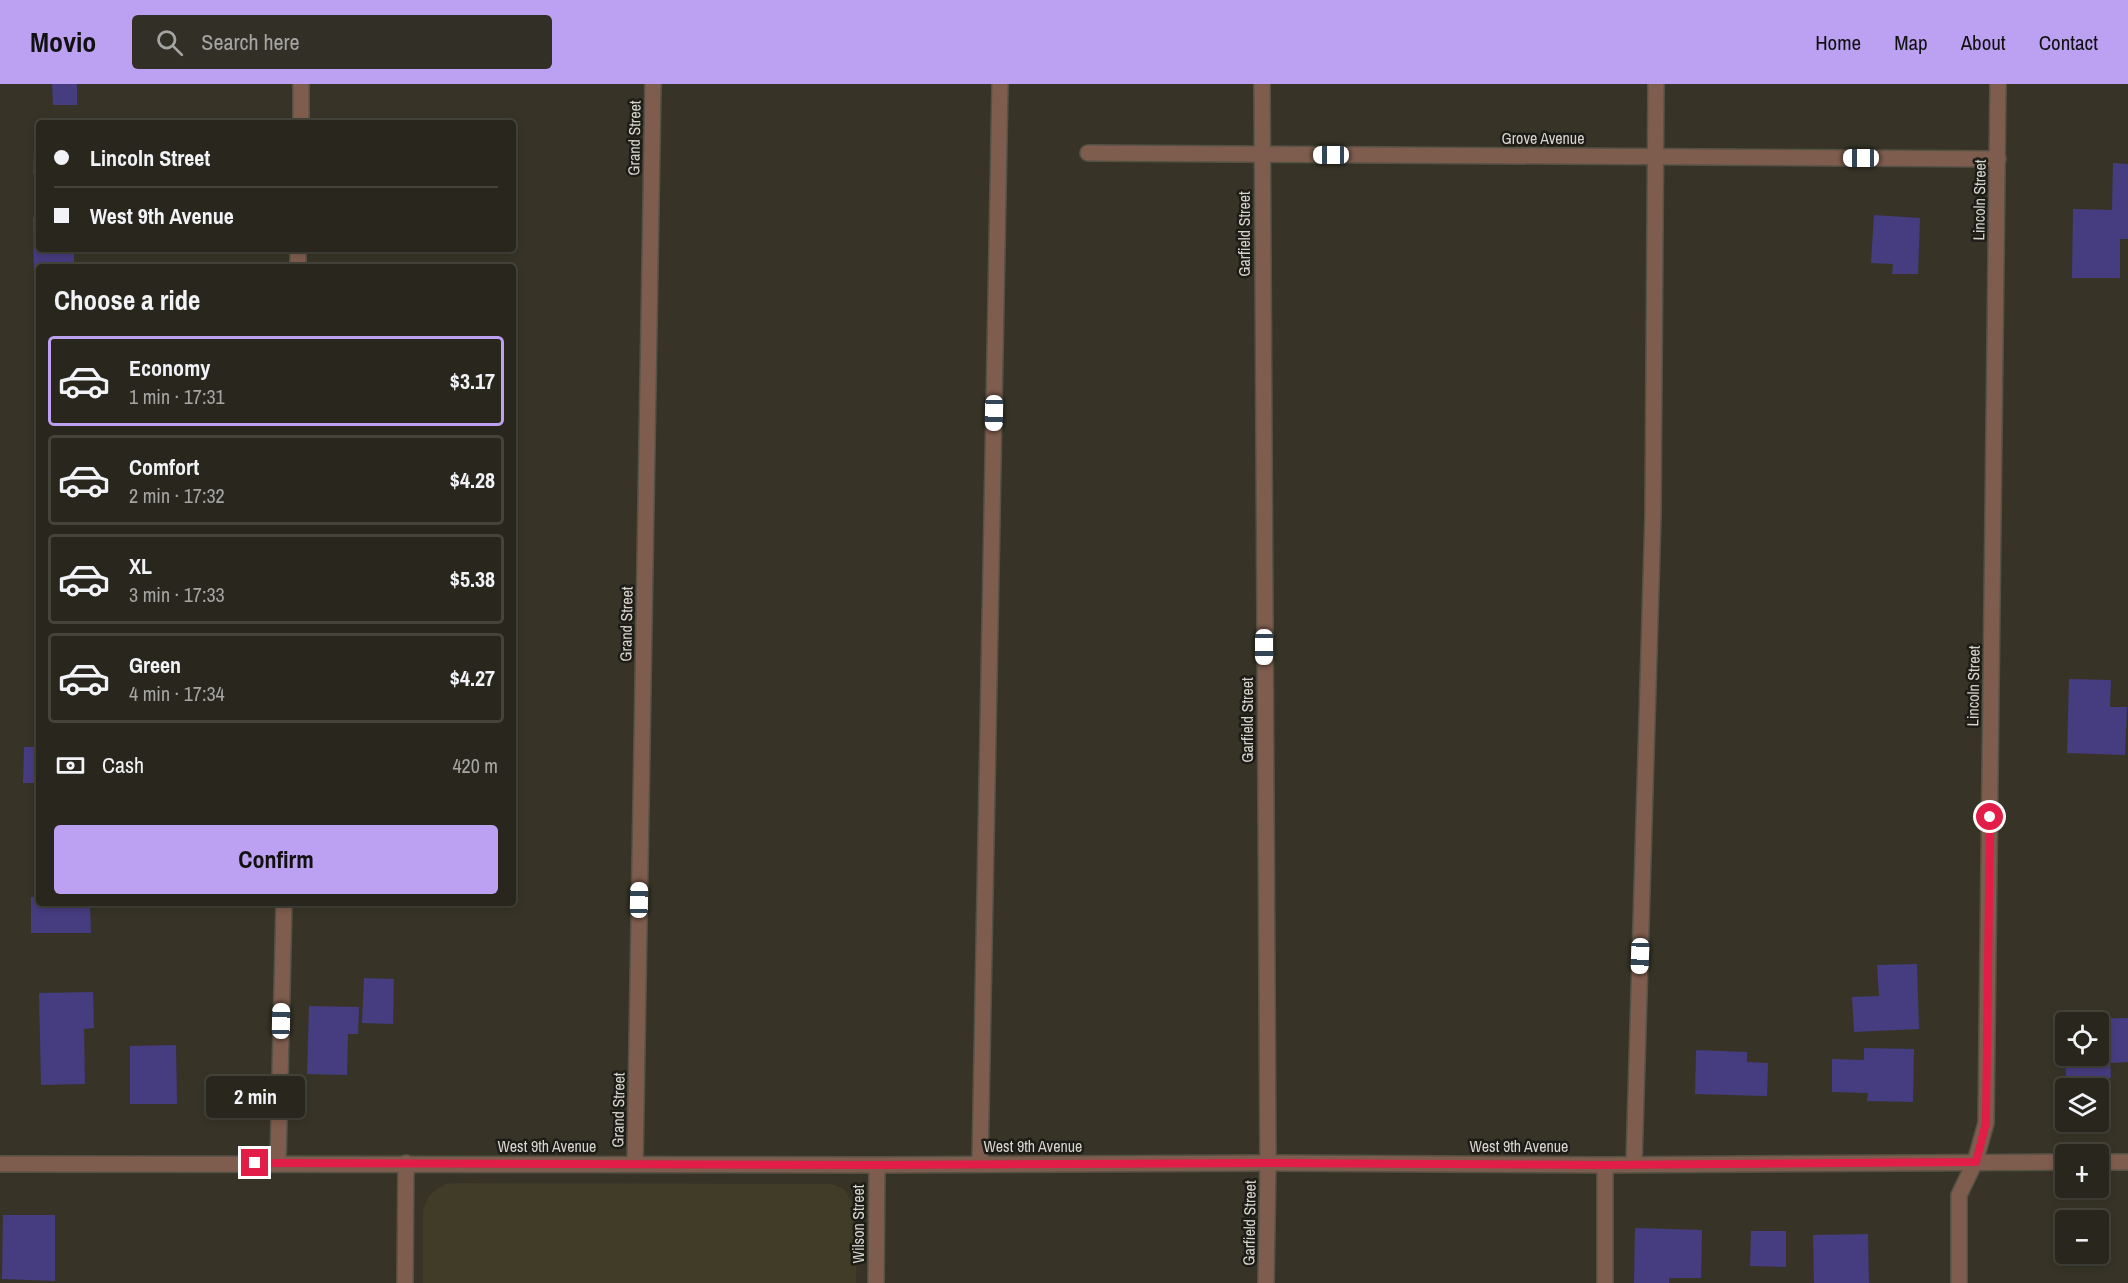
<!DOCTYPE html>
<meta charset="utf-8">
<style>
body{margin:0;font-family:"Archivo Narrow",sans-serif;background:#312f26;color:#f1f3f6;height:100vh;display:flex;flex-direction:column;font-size:22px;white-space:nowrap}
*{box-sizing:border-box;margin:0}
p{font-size:20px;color:#a5a5a4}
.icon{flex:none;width:33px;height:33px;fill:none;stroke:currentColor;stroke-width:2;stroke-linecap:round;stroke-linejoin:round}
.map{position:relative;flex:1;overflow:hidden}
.panel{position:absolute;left:36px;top:180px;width:480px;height:642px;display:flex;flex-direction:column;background:#29271d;border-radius:6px;box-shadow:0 3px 9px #0003,0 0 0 2px #45443b}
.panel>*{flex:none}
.banner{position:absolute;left:36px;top:36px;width:480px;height:132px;border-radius:6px;box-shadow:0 3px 9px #0003,0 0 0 2px #45443b;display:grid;align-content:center;height:132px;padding:0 18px;background:#29271d}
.fabs{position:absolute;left:2055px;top:928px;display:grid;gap:12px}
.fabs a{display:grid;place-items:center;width:54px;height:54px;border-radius:6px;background:#29271d;box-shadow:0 3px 9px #0003,0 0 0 2px #45443b;font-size:30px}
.end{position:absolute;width:27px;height:27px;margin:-14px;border:8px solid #e11d48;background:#fff;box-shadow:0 0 0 3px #fff}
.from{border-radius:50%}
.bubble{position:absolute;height:42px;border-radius:6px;background:#29271d;box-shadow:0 3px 9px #0003,0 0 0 2px #45443b;font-size:20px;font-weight:700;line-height:42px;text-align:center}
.car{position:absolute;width:18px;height:36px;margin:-18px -9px;border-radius:8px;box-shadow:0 0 4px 2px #0007;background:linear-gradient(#fff 24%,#345 0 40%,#fff 0 76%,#345 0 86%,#fff 0)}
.banner b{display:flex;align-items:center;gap:21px;height:57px;font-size:22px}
.banner b+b{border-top:2px solid #45443b}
.banner i{width:15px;height:15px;background:#f1f3f6}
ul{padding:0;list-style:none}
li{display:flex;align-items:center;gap:18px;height:90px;margin:0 12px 9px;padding:0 6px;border:3px solid #45443b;border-radius:6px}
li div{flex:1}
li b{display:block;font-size:22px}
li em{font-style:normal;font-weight:700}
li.on{border-color:#bca0f2}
li>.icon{width:54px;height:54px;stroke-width:1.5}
h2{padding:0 18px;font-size:27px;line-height:72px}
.pay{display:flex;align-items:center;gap:15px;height:66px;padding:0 18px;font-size:22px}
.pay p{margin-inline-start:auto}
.button{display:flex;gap:12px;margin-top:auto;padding:12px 18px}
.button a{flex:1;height:69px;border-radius:6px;background:#bca0f2;color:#111;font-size:24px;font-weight:700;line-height:69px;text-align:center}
header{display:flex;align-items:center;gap:36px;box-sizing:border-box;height:84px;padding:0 30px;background:#bca0f2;color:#111}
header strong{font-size:28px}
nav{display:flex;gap:33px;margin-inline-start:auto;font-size:21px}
.search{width:420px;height:54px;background:#312f26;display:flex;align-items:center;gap:15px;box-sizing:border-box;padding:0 21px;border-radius:6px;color:#a5a5a4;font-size:22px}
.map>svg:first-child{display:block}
.built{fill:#403c28}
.building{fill:#463c80}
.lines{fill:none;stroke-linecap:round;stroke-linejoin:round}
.service-casing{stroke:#545145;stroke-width:18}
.minor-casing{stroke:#545145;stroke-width:18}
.tertiary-casing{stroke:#545145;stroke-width:18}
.service{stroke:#7f5d4e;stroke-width:15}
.minor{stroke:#7f5d4e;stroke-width:15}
.tertiary{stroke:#7f5d4e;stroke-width:15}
.route{stroke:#e11d48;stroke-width:8}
.labels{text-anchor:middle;stroke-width:5;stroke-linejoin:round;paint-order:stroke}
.street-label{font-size:16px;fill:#d6d4cc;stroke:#1d1c16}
</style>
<header>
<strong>Movio</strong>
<div class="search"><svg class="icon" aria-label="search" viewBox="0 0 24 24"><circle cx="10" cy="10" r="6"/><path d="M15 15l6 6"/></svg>Search here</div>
<nav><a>Home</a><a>Map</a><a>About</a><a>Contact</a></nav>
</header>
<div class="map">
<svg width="2128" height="1199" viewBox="0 0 2128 1199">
<rect width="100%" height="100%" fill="#373427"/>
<polygon class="built" points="460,1099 832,1100 844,1105 855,1124 857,1135 856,1199 423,1199 423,1126 429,1112 437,1105 446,1100"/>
<g class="building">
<polygon points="52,0 77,0 77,21 53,21"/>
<polygon points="35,43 39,43 39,90 33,90"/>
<polygon points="2113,79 2128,80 2128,155 2120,155 2120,194 2072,194 2073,125 2112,126"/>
<polygon points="1874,131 1920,134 1918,190 1892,190 1893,180 1871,179"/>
<polygon points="33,133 39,133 39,165 74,165 74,183 39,183 39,194 34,194"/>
<polygon points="2069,595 2111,596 2110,623 2127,623 2125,671 2067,669"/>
<polygon points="35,634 39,634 39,699 23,699 24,663 34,663"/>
<polygon points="31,813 39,813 39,819 90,819 91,849 31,849"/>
<polygon points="1917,880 1919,945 1854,948 1852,913 1879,912 1877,881"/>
<polygon points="364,894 394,895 393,940 362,939"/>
<polygon points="93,908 94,944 84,945 85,1000 41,1001 39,909"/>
<polygon points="309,922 359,923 358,950 348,950 347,991 307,990"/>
<polygon points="2128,934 2128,978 2110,979 2111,994 2066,995 2065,972 2098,972 2098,939 2065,939 2065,935"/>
<polygon points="176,961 177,1020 130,1020 130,962"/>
<polygon points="1864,964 1914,965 1913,1018 1867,1017 1868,1009 1832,1008 1832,975 1864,976"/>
<polygon points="1696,966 1747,968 1747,978 1768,979 1767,1012 1695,1010"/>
<polygon points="3,1131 55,1131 55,1197 2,1195"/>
<polygon points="1635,1144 1702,1146 1701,1194 1669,1194 1669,1199 1634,1199"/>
<polygon points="1751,1147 1786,1147 1786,1183 1750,1182"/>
<polygon points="1868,1150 1869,1199 1814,1199 1813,1151"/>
</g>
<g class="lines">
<defs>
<g id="service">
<polyline points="301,39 301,0"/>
<polyline points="298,183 298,165"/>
<polyline points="278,1079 284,819"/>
<polyline points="980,1080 1000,0"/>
<polyline points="1634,1080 1653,431 1656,0"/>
<polyline points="1605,1199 1605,1081"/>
</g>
<g id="minor">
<polyline points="1262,0 1268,1079 1266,1199"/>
<polyline points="1088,69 1998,75"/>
<polyline points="635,1080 653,0"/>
<polyline points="405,1199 406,1079"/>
<polyline points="876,1199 877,1081"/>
<polyline points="1959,1199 1959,1111 1975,1078 1986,1039 1998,0"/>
</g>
<g id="tertiary">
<polyline points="2098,1078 2128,1078"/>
<polyline points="0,1080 877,1081 1268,1079 1605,1081 2066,1078"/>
</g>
</defs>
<use href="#service" class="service-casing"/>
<use href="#minor" class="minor-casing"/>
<use href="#tertiary" class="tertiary-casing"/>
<use href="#service" class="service"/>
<use href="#minor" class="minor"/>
<use href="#tertiary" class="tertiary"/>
</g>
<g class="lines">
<polyline class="route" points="255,1079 877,1081 1268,1079 1605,1081 1976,1078 1986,1039 1990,733"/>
</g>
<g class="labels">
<g class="street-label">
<text transform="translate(634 54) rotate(-89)" y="6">Grand Street</text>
<text x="1543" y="60">Grove Avenue</text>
<text transform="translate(1979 116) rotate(-89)" y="6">Lincoln Street</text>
<text transform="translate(1244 150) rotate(-90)" y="6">Garfield Street</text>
<text transform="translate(626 540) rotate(-89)" y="6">Grand Street</text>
<text transform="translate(1973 602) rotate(-89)" y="6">Lincoln Street</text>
<text transform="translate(1247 636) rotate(-90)" y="6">Garfield Street</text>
<text transform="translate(618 1026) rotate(-89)" y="6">Grand Street</text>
<text x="547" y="1068">West 9th Avenue</text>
<text x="1033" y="1068">West 9th Avenue</text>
<text x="1519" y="1068">West 9th Avenue</text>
<text transform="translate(1249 1139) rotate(-89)" y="6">Garfield Street</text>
<text transform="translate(858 1140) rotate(-90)" y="6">Wilson Street</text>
</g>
</g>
</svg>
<div class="fabs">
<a><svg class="icon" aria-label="locate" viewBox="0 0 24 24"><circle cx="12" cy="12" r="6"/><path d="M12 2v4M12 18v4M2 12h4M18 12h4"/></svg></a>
<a><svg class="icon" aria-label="layers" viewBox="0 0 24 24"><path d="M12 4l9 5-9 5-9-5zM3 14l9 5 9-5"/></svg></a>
<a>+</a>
<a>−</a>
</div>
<i class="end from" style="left:1990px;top:733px"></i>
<i class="end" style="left:255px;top:1079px"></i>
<div class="bubble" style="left:206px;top:992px;width:99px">2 min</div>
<i class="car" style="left:1331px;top:71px;rotate:270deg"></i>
<i class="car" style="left:1861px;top:74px;rotate:270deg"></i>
<i class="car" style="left:994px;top:329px;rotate:181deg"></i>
<i class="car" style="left:1264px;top:563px;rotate:180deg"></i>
<i class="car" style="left:639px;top:816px;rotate:1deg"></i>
<i class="car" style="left:1640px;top:872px;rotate:182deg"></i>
<i class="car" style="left:281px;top:937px;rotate:1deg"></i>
<div class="banner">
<b><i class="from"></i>Lincoln Street</b>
<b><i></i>West 9th Avenue</b>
</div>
<section class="panel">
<h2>Choose a ride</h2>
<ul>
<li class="on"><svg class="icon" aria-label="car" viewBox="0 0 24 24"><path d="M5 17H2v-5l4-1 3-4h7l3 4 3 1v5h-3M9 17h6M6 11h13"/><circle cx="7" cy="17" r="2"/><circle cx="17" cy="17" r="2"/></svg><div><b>Economy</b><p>1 min · 17:31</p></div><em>$3.17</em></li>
<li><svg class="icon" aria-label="car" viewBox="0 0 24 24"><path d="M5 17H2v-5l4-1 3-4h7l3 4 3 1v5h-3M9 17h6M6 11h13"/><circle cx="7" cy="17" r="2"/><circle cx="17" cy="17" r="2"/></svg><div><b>Comfort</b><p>2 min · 17:32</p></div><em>$4.28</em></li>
<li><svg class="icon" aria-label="car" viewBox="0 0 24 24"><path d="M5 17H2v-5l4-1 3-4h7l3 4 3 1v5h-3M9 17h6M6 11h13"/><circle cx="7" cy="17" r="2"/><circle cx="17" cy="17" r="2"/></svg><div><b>XL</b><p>3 min · 17:33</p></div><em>$5.38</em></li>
<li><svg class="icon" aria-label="car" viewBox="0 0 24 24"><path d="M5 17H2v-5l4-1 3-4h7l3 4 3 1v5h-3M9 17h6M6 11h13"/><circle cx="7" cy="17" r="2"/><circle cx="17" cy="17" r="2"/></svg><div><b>Green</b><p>4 min · 17:34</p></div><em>$4.27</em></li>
</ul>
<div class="pay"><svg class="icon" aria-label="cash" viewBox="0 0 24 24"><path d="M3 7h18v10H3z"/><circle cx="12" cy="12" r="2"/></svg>Cash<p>420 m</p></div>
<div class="button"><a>Confirm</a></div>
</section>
</div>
